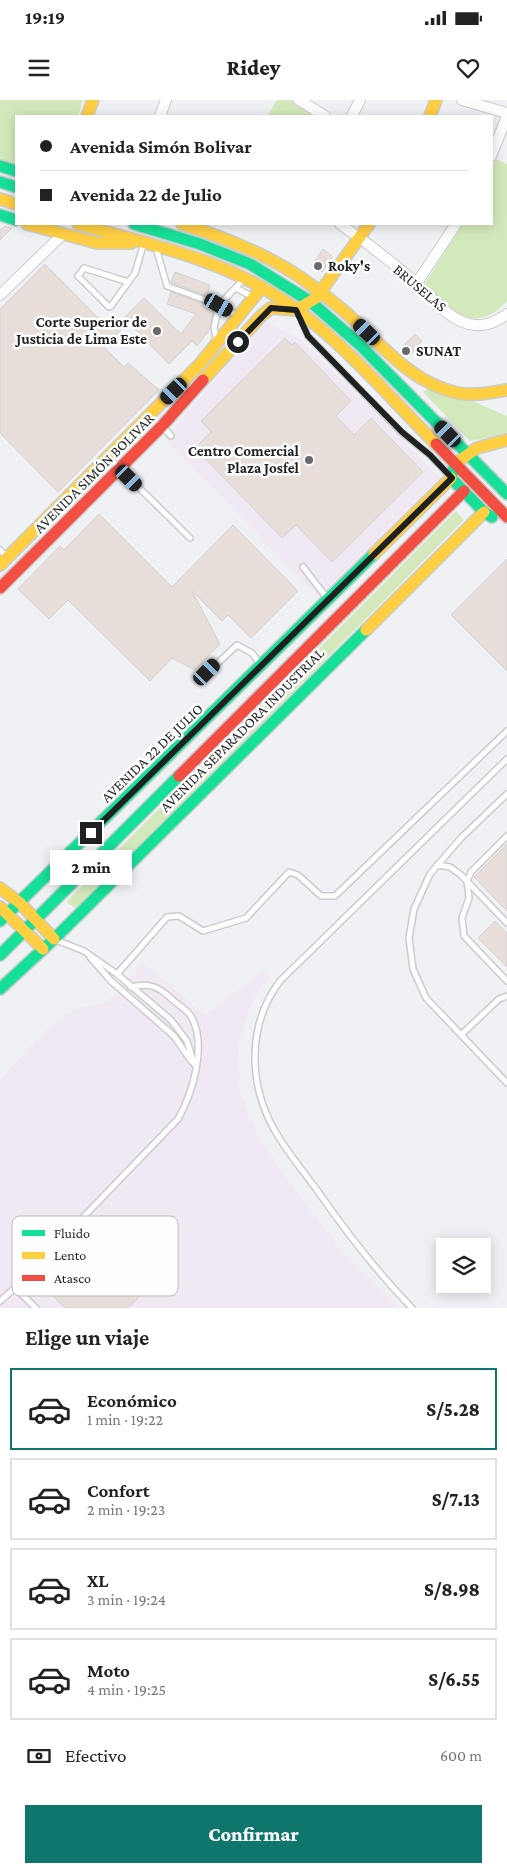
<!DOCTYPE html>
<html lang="es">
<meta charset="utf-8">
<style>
body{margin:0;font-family:"Crimson Pro",serif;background:#f6f6f6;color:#222;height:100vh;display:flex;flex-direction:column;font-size:19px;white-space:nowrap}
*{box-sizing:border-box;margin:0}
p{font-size:16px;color:#767676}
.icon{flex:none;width:28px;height:28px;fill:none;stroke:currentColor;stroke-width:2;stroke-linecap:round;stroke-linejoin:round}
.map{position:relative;height:1208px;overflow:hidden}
.sheet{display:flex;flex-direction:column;background:#fff;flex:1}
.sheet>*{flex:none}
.hud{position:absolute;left:15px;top:15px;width:478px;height:110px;border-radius:0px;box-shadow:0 2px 12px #0003;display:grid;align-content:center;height:110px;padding:0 25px;background:#fff}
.buttons{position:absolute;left:436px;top:1138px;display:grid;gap:10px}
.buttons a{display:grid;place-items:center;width:55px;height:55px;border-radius:0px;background:#fff;box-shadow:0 2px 12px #0003;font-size:25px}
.end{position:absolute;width:22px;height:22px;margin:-11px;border:6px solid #1e2021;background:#fff;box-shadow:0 0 0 2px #fff}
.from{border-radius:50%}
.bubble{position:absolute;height:35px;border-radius:0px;background:#fff;box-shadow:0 2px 12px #0003;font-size:16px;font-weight:800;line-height:35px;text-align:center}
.car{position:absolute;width:15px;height:30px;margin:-15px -8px;border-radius:6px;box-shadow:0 0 4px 1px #0007;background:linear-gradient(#222 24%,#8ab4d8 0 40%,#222 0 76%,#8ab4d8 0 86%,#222 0)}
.hud b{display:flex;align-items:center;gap:18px;height:48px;font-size:19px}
.hud b+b{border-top:1px solid #e0e0e0}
.hud i{width:12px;height:12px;background:#222}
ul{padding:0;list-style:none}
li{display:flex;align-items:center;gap:15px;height:82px;margin:0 10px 8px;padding:0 15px;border:2px solid #e0e0e0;border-radius:0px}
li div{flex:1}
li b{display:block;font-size:19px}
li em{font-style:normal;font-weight:800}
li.on{border-color:#0f766e}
li>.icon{width:45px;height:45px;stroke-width:1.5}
h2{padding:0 25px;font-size:22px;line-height:60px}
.pay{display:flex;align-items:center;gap:12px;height:55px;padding:0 25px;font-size:19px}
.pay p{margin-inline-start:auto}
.action{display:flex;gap:10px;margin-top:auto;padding:10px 25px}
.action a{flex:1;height:58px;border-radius:0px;background:#0f766e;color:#fff;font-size:20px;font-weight:800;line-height:58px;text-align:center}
.status{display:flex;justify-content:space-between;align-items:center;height:35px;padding:0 25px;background:#fff;direction:ltr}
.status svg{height:14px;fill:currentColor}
header{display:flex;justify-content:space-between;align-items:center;height:65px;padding:0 25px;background:#fff;font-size:22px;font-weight:800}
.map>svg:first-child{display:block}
.commercial{fill:#f0e8f3}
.green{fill:#d4e9bb}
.building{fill:#e7ded9;stroke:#d1d1d2}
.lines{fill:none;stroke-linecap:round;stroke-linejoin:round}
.lane-casing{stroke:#cacccd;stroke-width:8}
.street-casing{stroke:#cacccd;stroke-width:12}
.fast-casing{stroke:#cacccd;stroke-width:14}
.slow-casing{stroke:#cacccd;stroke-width:14}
.jam-casing{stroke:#cacccd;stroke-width:14}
.lane{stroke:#fdfdfd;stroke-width:5}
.street{stroke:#fdfdfd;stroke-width:10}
.fast{stroke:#16e098;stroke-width:11}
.slow{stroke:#ffcf43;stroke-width:11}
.jam{stroke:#f24e42;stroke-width:11}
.route{stroke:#1e2021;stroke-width:6}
.poi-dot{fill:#67696b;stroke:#fefefe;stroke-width:2}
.labels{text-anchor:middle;stroke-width:5;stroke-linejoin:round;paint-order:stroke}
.poi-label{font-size:15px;font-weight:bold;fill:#1e2021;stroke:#fefefe;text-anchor:start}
.street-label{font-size:15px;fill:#1e2021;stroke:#fefefe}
.key{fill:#fefefe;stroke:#bbbbbc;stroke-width:1}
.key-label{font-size:14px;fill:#1e2021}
</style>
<div class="status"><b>19:19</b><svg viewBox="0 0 49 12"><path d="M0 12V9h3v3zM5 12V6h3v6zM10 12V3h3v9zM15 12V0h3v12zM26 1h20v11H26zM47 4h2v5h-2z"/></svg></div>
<header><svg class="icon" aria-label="menu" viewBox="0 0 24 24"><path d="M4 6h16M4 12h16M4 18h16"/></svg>Ridey<svg class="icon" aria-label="heart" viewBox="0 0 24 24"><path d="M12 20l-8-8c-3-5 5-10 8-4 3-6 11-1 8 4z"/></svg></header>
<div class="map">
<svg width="507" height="1208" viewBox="0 0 507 1208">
<rect width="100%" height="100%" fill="#eff1f4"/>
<g class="commercial">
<polygon points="265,221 301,240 440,378 320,498 164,340"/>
<polygon points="143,863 205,915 264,870 269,877 254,898 241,933 237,961 240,989 246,1009 261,1040 282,1072 343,1152 399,1208 0,1208 0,979 52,925 75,909 108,902"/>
</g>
<g class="green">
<polygon points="0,0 83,0 78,16 16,16 16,67 0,63"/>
<polygon points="277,0 291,0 317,16 267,16"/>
<path d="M496 59 507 64V201C475 237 451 209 424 185L463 124H491V69Z"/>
<polygon points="428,289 468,299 507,316 507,334 470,341 423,292"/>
<polygon points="456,411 464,420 77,809 66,802"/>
</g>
<g class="building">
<polygon points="5,126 12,128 0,140 0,130"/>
<polygon points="323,149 332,156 322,172 312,165"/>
<polygon points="45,164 107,227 113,222 121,230 104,247 124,267 128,263 159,290 58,392 0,333 0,209"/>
<polygon points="175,172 210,185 207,196 171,182"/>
<polygon points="171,192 204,204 203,207 213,211 210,229 197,246 192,241 169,264 124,218 144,198 181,234 196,214 167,204"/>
<polygon points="415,234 422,241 409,256 401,248"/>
<polygon points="285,238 292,245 295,242 351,301 336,316 354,335 371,318 423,372 332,462 296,425 282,438 195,348 211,332 201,321"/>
<polygon points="99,414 172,487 233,425 298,491 251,538 228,515 222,521 192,491 220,544 195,570 172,558 150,581 68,500 49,519 18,489 60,446 64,450"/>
<polygon points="507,459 507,571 451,515"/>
<polygon points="507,744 507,811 474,777"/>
<polygon points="495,821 507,833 507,867 478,838"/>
<polygon points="97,1149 142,1194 128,1208 65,1208 52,1195"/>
</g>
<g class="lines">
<defs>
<g id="lane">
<polyline points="157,151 167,186 219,205 243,180"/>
<polyline points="128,182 84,168 78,176 109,207 111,206 135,173 143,146"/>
<polyline points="236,188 253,197"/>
<polyline points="302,222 308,236 401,332 430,355 449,375"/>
<polyline points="217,241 214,228 219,205 238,216"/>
<polyline points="163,327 171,336"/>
<polyline points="108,357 190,438"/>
<polyline points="0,450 7,457"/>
<polyline points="303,467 327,498"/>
<polyline points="203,577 237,545 252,553 260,564"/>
<polyline points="507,694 461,738 430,774 414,809 409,838 413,869 426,898 507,983"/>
<polyline points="507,736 471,772 467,781 469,798 462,818 464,836 507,881"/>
<polyline points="437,765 450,767 461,775 507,823"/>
<polyline points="56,840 84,851 117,874 171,920 187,941 194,964"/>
<polyline points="90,857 111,881 174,936 191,961"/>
<polyline points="117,874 167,817 179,816 203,831 246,818 289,772 298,775 321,796 335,796 507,631"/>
<polyline points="461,935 499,899 507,896"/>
<path d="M15 1188 178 1019C192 994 207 947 192 918 189 911 178 905 173 900 159 887 150 882 131 887"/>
<polyline points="0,1201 15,1188 36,1208"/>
<path d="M412 1208C376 1171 346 1132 317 1090 303 1071 287 1052 275 1031 248 984 247 925 280 881L507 659"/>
</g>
<g id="street">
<polyline points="299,0 325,16"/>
<polyline points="462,0 507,13"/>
<polyline points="160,16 166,0"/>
<polyline points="352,16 360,0"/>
<polyline points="491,56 507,16"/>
<path d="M340 124C366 142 392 162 416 183 432 198 451 223 475 225 487 226 498 221 507 214"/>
<polyline points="416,184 456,124"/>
<polyline points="0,195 62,135"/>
</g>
<g id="fast">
<polyline points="0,66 16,71"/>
<polyline points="0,82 16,87"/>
<polyline points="0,115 16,120"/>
<polyline points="134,124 200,144 250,164 311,202 359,244 507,394"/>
<polyline points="455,365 451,378 484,412 492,417"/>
<polyline points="0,821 374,454"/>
<polyline points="0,855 179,676"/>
<polyline points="0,889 54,839 366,530"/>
</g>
<g id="slow">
<polyline points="87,16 93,0"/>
<polyline points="430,16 436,0"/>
<polyline points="0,99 16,104"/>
<polyline points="27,124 97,143 131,143"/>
<path d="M78 124C139 142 205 155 261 187 329 224 382 290 436 344"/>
<path d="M182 124C223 137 264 153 300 177 318 190 337 204 354 220 385 249 414 284 458 293 474 296 491 293 507 290"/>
<polyline points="203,280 261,216 271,208 296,210 316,198 369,124"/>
<polyline points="459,361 477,348 507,340"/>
<polyline points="374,454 451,378"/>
<polyline points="0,465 200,264 262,187"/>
<polyline points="366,530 484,412"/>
<polyline points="0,788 20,803 54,839"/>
<polyline points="0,807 43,849"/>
</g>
<g id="jam">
<polyline points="436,344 507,417"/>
<polyline points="0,488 162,326 203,280"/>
<polyline points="179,676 464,391"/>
</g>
</defs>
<use href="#lane" class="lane-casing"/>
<use href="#street" class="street-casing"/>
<use href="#fast" class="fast-casing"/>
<use href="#slow" class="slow-casing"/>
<use href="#jam" class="jam-casing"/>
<use href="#lane" class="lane"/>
<use href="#street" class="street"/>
<use href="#fast" class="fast"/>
<use href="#slow" class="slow"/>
<use href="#jam" class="jam"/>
</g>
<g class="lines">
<polyline class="route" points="91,733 452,378 430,355 402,332 308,236 296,210 271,208 238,242"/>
</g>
<g class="poi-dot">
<circle cx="318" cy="166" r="5"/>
<circle cx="157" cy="231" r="5"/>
<circle cx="406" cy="251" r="5"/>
<circle cx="309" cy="360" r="5"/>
</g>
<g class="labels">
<g class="poi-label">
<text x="328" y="171">Roky's</text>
<text x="147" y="227" text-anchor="end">Corte Superior de<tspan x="147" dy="17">Justicia de Lima Este</tspan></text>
<text x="416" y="256">SUNAT</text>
<text x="299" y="356" text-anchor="end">Centro Comercial<tspan x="299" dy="17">Plaza Josfel</tspan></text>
</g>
<g class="street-label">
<text transform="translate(420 188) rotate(40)" y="5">BRUSELAS</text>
<text transform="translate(94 373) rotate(-45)" y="5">AVENIDA SIMÓN BOLIVAR</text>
<text transform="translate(242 630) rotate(-45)" y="5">AVENIDA SEPARADORA INDUSTRIAL</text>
<text transform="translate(152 653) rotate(-44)" y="5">AVENIDA 22 DE JULIO</text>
</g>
</g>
<rect x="12" y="1116" width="166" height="80" rx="8" class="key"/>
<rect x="22" y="1130" width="23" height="6" fill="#16e098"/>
<rect x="22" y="1152" width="23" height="7" fill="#ffcf43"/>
<rect x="22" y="1175" width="23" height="6" fill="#f24e42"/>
<g class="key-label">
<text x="54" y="1138">Fluido</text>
<text x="54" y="1160">Lento</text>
<text x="54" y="1183">Atasco</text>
</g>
</svg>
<div class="buttons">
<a><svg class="icon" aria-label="layers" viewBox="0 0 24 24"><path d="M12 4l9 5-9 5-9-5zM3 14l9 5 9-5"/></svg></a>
</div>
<i class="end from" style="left:238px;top:242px"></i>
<i class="end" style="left:91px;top:733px"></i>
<div class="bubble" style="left:50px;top:750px;width:82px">2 min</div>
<i class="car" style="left:219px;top:205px;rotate:120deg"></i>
<i class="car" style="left:367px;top:232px;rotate:314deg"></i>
<i class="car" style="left:174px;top:291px;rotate:225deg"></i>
<i class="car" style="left:448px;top:334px;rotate:316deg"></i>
<i class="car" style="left:129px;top:378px;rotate:135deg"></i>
<i class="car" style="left:207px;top:572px;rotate:45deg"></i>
<div class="hud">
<b><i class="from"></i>Avenida Simón Bolivar</b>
<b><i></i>Avenida 22 de Julio</b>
</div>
</div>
<section class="sheet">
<h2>Elige un viaje</h2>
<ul>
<li class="on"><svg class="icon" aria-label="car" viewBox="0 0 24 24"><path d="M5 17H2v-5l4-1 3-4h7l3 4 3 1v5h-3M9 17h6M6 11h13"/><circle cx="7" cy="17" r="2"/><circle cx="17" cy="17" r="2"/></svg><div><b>Económico</b><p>1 min · 19:22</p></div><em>S/5.28</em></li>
<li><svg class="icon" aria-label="car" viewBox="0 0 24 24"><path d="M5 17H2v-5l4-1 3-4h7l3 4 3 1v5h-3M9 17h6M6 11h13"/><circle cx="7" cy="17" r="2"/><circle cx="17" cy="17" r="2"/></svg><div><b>Confort</b><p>2 min · 19:23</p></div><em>S/7.13</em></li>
<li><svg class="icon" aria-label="car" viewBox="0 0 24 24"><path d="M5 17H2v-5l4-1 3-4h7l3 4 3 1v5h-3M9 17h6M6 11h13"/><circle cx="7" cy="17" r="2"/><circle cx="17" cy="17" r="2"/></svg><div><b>XL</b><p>3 min · 19:24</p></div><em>S/8.98</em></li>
<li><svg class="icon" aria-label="car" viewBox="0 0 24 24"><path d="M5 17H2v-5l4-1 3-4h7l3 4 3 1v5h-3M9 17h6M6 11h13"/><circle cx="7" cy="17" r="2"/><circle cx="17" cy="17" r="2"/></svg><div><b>Moto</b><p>4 min · 19:25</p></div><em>S/6.55</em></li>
</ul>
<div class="pay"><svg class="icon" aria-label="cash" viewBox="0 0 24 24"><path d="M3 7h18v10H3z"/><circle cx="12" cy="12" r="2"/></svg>Efectivo<p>600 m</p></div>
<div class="action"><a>Confirmar</a></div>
</section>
